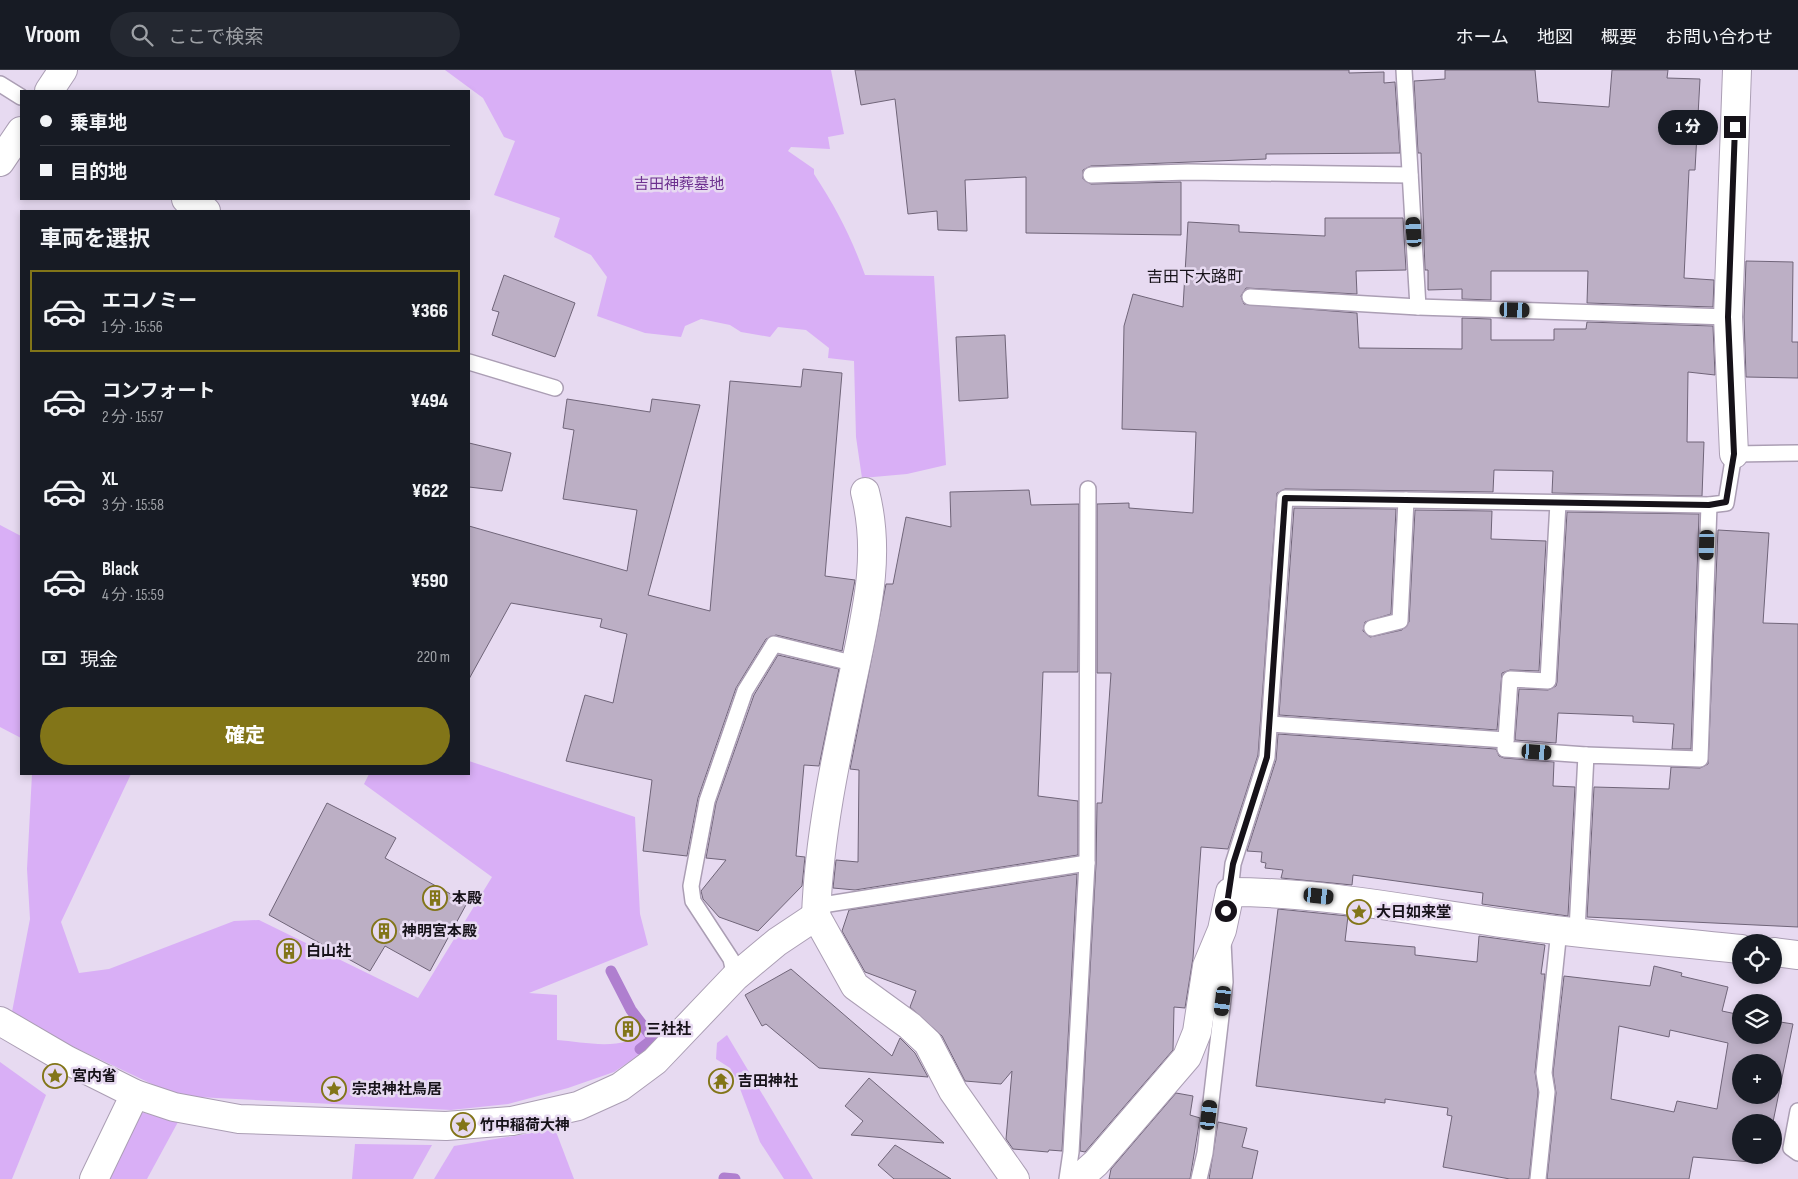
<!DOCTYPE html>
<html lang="ja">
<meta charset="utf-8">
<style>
body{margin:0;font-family:"Sofia Sans Condensed","Noto Sans JP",sans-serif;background:#242831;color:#f1f3f6;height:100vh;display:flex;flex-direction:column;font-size:19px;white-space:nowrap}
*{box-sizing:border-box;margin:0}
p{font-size:16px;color:#9ea1a6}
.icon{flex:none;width:28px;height:28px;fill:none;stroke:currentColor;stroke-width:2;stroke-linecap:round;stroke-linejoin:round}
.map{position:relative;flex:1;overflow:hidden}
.sheet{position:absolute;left:20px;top:140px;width:450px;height:565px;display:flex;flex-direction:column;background:#171b24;border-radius:0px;box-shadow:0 2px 8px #0003}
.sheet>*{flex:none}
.top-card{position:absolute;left:20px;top:20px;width:450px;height:110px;border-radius:0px;box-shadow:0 2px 8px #0003;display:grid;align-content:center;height:110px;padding:0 20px;background:#171b24}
.tools{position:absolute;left:1732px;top:864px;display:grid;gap:10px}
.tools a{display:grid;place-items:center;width:50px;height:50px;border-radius:50%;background:#171b24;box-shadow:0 2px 8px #0003;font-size:25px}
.end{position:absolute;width:22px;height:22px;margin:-11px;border:6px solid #161219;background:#fff;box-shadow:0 0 0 2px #fff}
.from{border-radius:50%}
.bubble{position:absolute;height:35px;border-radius:18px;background:#171b24;box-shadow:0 2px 8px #0003;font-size:16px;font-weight:800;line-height:35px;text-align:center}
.car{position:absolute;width:15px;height:30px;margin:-15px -8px;border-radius:6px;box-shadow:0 0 4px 1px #0007;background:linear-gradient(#222 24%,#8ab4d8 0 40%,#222 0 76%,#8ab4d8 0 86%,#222 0)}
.top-card b{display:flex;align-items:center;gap:18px;height:48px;font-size:19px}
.top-card b+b{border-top:1px solid #363941}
.top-card i{width:12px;height:12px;background:#f1f3f6}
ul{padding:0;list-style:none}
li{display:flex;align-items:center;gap:15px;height:82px;margin:0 10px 8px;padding:0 10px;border:2px solid transparent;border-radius:0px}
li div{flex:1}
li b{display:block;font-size:19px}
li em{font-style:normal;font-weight:800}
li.on{border-color:#827518}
li>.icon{width:45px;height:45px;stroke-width:1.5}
h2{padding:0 20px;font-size:22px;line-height:60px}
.pay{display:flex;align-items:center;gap:12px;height:55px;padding:0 20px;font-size:19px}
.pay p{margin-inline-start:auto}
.cta{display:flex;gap:10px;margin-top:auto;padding:10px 20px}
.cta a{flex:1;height:58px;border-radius:30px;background:#827518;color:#fff;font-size:20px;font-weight:800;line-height:58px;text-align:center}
header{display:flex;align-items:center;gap:30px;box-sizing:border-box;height:70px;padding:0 25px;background:#171b24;border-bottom:1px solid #363941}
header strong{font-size:24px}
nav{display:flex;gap:28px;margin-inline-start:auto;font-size:18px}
.search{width:350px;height:45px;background:#242831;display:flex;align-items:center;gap:12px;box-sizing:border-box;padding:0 18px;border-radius:28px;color:#9ea1a6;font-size:19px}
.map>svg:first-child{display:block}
.green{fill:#d9aff6}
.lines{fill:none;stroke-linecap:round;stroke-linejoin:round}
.stream{stroke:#af7fcf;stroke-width:11}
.building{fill:#bcafc5;stroke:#706579;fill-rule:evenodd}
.lane-casing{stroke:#ab9eb4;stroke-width:18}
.street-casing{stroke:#ab9eb4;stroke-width:30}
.lane{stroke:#fff;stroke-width:15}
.street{stroke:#fff;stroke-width:28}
.route{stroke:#161219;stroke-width:6}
.labels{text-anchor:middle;stroke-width:5;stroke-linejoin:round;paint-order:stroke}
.park-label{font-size:15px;fill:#6d308f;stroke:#e7daf1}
.poi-label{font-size:15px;font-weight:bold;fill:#161219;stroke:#e7daf1;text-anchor:start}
.neighbourhood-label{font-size:16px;fill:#161219;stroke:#e7daf1}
</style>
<header>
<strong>Vroom</strong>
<div class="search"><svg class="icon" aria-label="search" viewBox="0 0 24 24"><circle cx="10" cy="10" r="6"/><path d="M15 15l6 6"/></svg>ここで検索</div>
<nav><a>ホーム</a><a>地図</a><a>概要</a><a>お問い合わせ</a></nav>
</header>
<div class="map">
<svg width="1798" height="1109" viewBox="0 0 1798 1109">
<rect width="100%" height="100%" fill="#e7daf1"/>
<g class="green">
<path d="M445 0H831L844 64 828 67 830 79 791 77 788 81 814 99V104C837 139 851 167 865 205L934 206 946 395 907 404 862 408 856 367 854 291 828 288 829 278 806 260 778 257 770 267 741 262 730 255 701 249 685 256 681 267 645 263 597 246 607 207 591 185 554 167 560 148 494 125 515 71 504 67 483 28Z"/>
<polygon points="0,455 21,466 21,668 0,657"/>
<path d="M469 691 635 747 640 844 648 875 529 923 557 925V970C586 972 626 983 647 958L657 962 658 967 645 981 614 1002 568 1018 508 1034 451 1040 177 1026 11 947 30 849 27 799 32 704H131L61 852 79 903 109 899 234 851 259 850 418 928 492 807 364 714 369 704H469Z"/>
<polygon points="727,965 813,1109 784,1109 760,1072 736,1008 730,998 716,989 717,973"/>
<polygon points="0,992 46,1025 12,1109 0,1109"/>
<polygon points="137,1041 178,1052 147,1109 99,1109"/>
<polygon points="555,1059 574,1109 434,1109 454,1076"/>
<polygon points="355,1074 432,1075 413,1109 352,1109"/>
</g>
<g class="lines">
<g class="stream">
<polyline points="611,901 631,940 653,969 640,979"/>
<polyline points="724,1108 735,1109"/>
</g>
</g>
<g class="building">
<polygon points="855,0 1349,0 1349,3 1384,2 1384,13 1395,12 1400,83 1266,84 1266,89 1091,96 1083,100 1083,109 1091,114 1181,112 1181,165 1026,163 1026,107 965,110 967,161 938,160 937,141 908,144 895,29 861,35"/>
<polygon points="1445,0 1535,0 1538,32 1609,37 1612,0 1668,0 1667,8 1700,9 1695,100 1689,100 1684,208 1714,210 1713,237 1587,233 1588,201 1491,201 1491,230 1462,229 1462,219 1428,220 1428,200 1425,200 1421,83 1418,83 1414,11 1445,9"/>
<polygon points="1325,148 1403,148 1406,200 1356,201 1357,224 1246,218 1241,226 1244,234 1357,243 1359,278 1462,279 1462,248 1491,249 1491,270 1554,270 1554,259 1586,259 1587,252 1713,256 1715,305 1688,302 1687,372 1704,372 1702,426 1552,423 1553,401 1494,400 1493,422 1285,419 1277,423 1258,685 1228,779 1201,777 1193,888 1185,938 1174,937 1173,980 1085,1082 1080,1081 1096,794 1097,733 1102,733 1111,603 1097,603 1097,434 1129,433 1129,438 1193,443 1196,362 1122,359 1124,256 1133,224 1183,237 1188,152 1239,155 1239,162 1325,166"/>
<polygon points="1746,191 1793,192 1792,272 1798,272 1798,308 1746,307 1744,247"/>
<polygon points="504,205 575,233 555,287 492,265 499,242 492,240"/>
<polygon points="1005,265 1008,328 959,331 956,267"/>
<polygon points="803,299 842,303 825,506 855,510 842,581 776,565 766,569 736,618 698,728 687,786 643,781 652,710 566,691 585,625 613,633 627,564 600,557 602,549 511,533 469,609 469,456 627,501 637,440 563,429 574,360 563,358 567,329 650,342 652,329 700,335 648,525 710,541 730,311 801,317"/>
<polygon points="469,373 511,383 502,421 469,417"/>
<polygon points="1029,420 1031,435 1079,434 1078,602 1043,602 1038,726 1078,731 1078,785 855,820 833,818 836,790 858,792 859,700 850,699 886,514 893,514 906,447 951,457 950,422"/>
<polygon points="1294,438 1396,439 1391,544 1365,552 1363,561 1370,567 1402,560 1409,552 1415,440 1492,441 1491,469 1546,471 1539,601 1510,600 1502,603 1497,660 1279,645"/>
<polygon points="1567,442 1699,444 1691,679 1672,679 1674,654 1633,652 1633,646 1558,643 1556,673 1515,670 1519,619 1548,620 1556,616 1557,612"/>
<polygon points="1718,460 1769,463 1763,553 1798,554 1798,857 1587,847 1594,717 1669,719 1671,697 1700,698 1708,694"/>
<polygon points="778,585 839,599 819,696 804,695 796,786 805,787 802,816 758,861 719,847 703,829 701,821 726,790 706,788 716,733 754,625"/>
<polygon points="1278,664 1496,679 1499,686 1504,688 1554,692 1553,716 1575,717 1568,846 1482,834 1483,823 1353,805 1352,815 1281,808 1283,800 1265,798 1266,793 1261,792 1262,782 1247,781 1276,690"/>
<polygon points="327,733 396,768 385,788 467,833 430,901 385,876 370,901 269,845"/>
<polygon points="1077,804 1062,1081 1049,1080 1048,1082 1013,1079 1006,1069 1012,1001 1001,1014 965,1011 942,966 910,937 916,921 865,902 842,861 849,840"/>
<polygon points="1278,839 1348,846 1345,871 1415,877 1415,885 1477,892 1479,866 1545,875 1541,904 1545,904 1535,1002 1538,1022 1529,1109 1510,1109 1443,1097 1452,1046 1447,1045 1448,1038 1385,1029 1385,1033 1256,1016"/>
<path d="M1654 896 1682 903 1681 906 1728 917 1722 941 1741 945V965H1774V951L1793 954 1773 1052H1741V1085H1764L1763 1093 1693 1087 1689 1109H1547L1556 1023 1553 1003 1564 906 1650 916ZM1619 956 1669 967 1670 960 1728 973 1717 1039 1677 1031 1674 1042 1611 1029ZM1741 992H1774V1025H1741Z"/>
<polygon points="791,899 892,986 900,968 915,983 928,1007 819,998 766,954 762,956 745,925"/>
<polygon points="869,1008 944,1073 851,1065 863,1051 845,1036"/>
<polygon points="1176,1023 1193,1026 1190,1045 1200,1048 1190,1109 1109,1109 1111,1099"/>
<polygon points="1218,1052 1247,1058 1242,1077 1258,1081 1252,1109 1209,1109"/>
<polygon points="895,1075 951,1109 894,1109 878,1095"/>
</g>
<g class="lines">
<defs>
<g id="lane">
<polyline points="1404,0 1418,237"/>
<polyline points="0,14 21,27"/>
<polyline points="1091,105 1188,102 1410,105"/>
<polyline points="1250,227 1418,237 1728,247"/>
<polyline points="469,292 555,318"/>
<polyline points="1372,558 1400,551 1406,430"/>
<polyline points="1270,654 1506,670 1505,679 1586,685"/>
<polyline points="1506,670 1510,609 1548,611 1558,433"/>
<polyline points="1230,822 1233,794 1267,687 1285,428 1709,435 1726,433 1734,384 1798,383"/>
<polyline points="816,836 1087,793"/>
<polyline points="1577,861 1586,685 1700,689 1709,435"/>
<polyline points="735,907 731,889 693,831 691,816 707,731 745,621 774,574 856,594"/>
<polyline points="1798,1041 1791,1078 1798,1083"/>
<polyline points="1067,1109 1071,1082 1087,793 1088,419"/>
<polyline points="1199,1109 1205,1083 1225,912 1223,872"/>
<polyline points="1538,1109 1547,1022 1544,1003 1559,860"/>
</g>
<g id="street">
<polyline points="49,21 63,0"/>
<polyline points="0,92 21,61"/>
<polyline points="186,129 206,141"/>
<polyline points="1734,384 1728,247 1737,0"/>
<path d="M816 846C819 764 837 682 854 602 867 540 881 484 865 422"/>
<polyline points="1774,882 1798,885"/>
<polyline points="0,951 67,990 135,1024 174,1037 239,1049 446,1056 512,1051 578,1036 620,1017 655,991 735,907 777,872 816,846 855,916 910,956 928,973 953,1021 1015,1109"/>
<polyline points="94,1109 135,1024"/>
<path d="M1078 1109 1096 1093 1187 987 1197 962 1207 896 1222 860 1230 822C1324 822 1415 841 1508 854 1585 865 1664 871 1741 879"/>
</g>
</defs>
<use href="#lane" class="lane-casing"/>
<use href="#street" class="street-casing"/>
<use href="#lane" class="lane"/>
<use href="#street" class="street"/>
</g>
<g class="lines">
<polyline class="route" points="1226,841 1233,794 1267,687 1285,428 1709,435 1726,432 1734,384 1728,247 1735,57"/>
</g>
<defs>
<symbol id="building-ring" viewBox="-11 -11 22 22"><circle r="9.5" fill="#e7daf1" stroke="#827518" stroke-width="1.5"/><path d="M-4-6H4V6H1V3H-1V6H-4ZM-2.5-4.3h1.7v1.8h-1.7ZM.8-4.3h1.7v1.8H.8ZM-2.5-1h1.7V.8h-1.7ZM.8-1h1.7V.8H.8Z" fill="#827518"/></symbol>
<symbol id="sight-ring" viewBox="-11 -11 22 22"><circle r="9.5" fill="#e7daf1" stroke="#827518" stroke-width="1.5"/><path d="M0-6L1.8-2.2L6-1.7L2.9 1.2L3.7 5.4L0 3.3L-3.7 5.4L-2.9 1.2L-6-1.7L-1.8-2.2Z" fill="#827518"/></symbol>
<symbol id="temple-ring" viewBox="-11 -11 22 22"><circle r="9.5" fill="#e7daf1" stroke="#827518" stroke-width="1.5"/><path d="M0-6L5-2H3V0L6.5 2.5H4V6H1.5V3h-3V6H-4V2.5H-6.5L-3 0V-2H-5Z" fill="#827518"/></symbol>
</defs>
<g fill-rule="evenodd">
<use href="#building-ring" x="421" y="814" width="28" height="28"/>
<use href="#sight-ring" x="1345" y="828" width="28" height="28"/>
<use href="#building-ring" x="370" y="847" width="28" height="28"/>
<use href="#building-ring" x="275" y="867" width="28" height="28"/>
<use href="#building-ring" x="614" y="945" width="28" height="28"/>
<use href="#sight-ring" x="41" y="992" width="28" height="28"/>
<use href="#temple-ring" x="707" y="997" width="28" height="28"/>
<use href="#sight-ring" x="320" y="1005" width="28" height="28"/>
<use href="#sight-ring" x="449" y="1041" width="28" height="28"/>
</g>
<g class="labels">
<g class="park-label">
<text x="679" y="119">吉田神葬墓地</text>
</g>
<g class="poi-label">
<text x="452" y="833">本殿</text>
<text x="1376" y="847">大日如来堂</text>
<text x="402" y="866">神明宮本殿</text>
<text x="306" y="886">白山社</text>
<text x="646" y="964">三社社</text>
<text x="72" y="1011">宮内省</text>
<text x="738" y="1016">吉田神社</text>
<text x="352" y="1024">宗忠神社鳥居</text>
<text x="480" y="1060">竹中稲荷大神</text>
</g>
<g class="neighbourhood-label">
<text x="1195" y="212">吉田下大路町</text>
</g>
</g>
</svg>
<div class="tools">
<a><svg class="icon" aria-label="locate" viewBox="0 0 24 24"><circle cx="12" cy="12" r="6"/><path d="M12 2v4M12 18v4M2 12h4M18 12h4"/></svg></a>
<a><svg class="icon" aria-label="layers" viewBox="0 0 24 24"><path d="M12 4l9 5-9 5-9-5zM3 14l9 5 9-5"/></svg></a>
<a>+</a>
<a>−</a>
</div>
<i class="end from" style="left:1226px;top:841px"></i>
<i class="end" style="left:1735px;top:57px"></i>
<div class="bubble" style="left:1658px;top:40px;width:60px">1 分</div>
<i class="car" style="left:1414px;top:162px;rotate:356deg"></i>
<i class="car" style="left:1515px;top:240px;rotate:92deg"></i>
<i class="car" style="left:1707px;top:475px;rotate:182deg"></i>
<i class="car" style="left:1537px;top:682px;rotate:94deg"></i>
<i class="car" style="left:1319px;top:826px;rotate:96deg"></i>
<i class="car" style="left:1223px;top:931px;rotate:187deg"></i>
<i class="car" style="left:1209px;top:1045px;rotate:7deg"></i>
<div class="top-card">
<b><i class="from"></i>乗車地</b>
<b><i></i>目的地</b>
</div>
<section class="sheet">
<h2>車両を選択</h2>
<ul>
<li class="on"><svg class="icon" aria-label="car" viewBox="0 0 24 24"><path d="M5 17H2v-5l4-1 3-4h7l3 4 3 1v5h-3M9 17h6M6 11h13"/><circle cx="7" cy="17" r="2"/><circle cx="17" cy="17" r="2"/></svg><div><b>エコノミー</b><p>1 分 · 15:56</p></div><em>¥366</em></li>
<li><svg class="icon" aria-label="car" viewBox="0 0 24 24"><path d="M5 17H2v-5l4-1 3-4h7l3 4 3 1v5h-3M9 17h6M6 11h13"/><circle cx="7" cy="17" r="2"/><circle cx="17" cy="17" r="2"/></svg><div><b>コンフォート</b><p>2 分 · 15:57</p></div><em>¥494</em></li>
<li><svg class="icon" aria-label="car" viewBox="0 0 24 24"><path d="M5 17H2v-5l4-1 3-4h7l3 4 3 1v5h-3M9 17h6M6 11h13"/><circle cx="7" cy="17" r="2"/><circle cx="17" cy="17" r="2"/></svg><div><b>XL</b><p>3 分 · 15:58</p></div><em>¥622</em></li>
<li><svg class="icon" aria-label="car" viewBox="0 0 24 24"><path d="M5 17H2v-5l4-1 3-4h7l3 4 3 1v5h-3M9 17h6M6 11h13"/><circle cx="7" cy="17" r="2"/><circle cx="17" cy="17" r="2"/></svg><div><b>Black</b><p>4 分 · 15:59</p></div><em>¥590</em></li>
</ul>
<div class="pay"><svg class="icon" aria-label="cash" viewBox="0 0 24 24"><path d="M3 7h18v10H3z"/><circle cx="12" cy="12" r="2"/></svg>現金<p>220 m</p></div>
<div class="cta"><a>確定</a></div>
</section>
</div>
